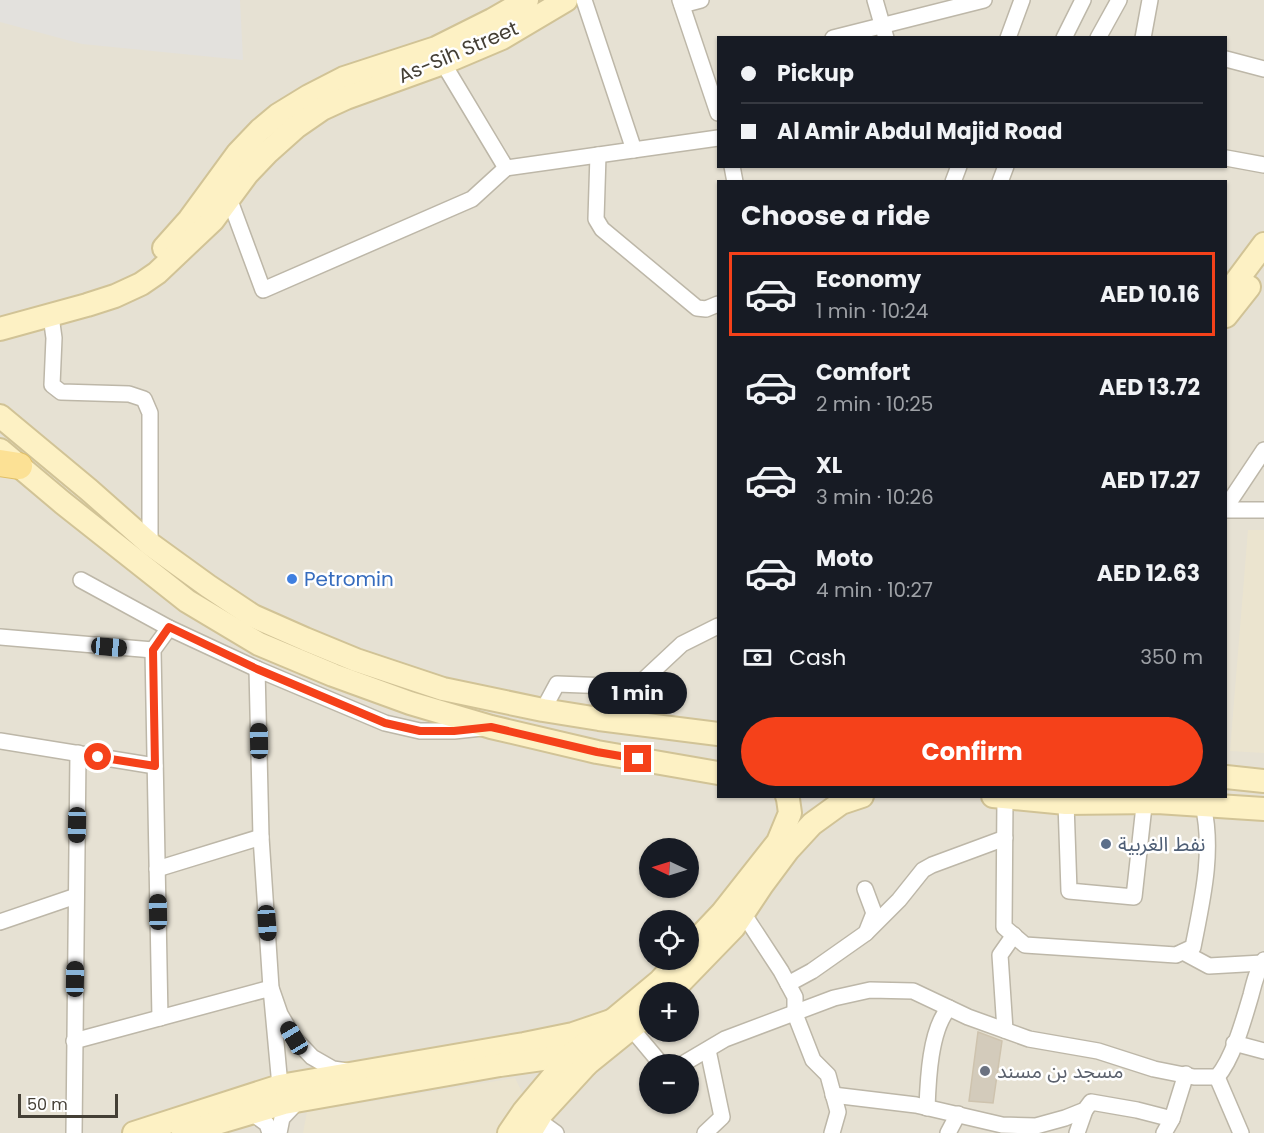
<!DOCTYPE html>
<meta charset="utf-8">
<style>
body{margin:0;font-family:Poppins,"Noto Sans Arabic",sans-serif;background:#20242c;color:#f1f3f6;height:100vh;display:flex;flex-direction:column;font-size:22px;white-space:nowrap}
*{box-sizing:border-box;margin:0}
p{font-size:20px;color:#9ea1a6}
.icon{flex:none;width:33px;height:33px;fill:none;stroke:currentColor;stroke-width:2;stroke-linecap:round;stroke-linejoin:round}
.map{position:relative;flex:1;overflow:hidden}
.details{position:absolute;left:717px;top:180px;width:510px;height:618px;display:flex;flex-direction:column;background:#171b24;border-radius:0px;box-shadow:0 2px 4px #0004}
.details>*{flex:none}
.banner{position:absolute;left:717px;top:36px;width:510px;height:132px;border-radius:0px;box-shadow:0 2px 4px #0004;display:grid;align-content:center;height:132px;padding:0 24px;background:#171b24}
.needle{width:39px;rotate:274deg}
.buttons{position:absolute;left:639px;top:838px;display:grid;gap:12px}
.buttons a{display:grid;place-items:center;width:60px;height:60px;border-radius:50%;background:#171b24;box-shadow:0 2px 4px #0004;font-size:30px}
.scale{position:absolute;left:18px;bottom:15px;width:100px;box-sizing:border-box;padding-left:6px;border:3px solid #443f35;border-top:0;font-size:16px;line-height:21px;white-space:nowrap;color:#443f35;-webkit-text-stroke:4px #fff;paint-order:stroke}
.end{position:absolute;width:27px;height:27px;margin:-14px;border:8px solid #f5411a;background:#fff;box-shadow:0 0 0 3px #fff}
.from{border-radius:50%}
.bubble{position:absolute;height:42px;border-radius:21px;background:#171b24;box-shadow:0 2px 4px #0004;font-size:20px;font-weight:700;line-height:42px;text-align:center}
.car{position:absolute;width:18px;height:36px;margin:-18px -9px;border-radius:8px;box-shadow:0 0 4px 2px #0007;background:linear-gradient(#222 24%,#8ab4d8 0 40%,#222 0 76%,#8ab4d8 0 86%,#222 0)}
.banner b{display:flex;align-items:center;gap:21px;height:57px;font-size:22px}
.banner b+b{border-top:2px solid #363941}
.banner i{width:15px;height:15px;background:#f1f3f6}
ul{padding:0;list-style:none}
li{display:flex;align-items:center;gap:18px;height:84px;margin:0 12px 9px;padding:0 12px;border:3px solid transparent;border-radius:0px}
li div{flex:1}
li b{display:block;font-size:22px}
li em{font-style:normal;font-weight:700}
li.active{border-color:#f5411a}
li>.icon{width:54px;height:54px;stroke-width:1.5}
h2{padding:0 24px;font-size:27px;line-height:72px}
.pay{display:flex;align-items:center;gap:15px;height:66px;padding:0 24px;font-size:22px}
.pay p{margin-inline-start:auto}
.button{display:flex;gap:12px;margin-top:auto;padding:12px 24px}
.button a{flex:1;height:69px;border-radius:36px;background:#f5411a;color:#fff;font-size:24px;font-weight:700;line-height:69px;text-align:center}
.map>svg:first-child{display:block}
.residential{fill:#e6e1d3;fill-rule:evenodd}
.education{fill:#ebe4cf}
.parking{fill:#e3e1dd}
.building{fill:#d3cbbb;stroke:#cec3ae;stroke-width:1.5}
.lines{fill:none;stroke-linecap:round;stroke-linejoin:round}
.street-casing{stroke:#bdb7a8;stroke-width:18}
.secondary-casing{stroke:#d1c396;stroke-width:26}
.primary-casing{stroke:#e0bf65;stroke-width:28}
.street{stroke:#fff;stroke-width:15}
.secondary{stroke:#fdf1c4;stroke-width:22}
.primary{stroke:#fce195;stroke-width:26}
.route{stroke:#f5411a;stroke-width:8}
.shop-dot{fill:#3f7fe0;stroke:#fff;stroke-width:2}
.service-dot{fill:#5c6f8a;stroke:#fff;stroke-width:2}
.worship-dot{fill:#6b7280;stroke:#fff;stroke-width:2}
.labels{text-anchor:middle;stroke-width:5;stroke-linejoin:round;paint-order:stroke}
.street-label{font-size:20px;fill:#443f35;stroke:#fff}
.shop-label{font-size:20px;fill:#366cbe;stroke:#fff;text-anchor:start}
.service-label{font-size:20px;fill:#4e5e75;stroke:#fff;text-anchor:start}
.worship-label{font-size:20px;fill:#5b616d;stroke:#fff;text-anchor:start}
</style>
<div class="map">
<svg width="1264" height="1133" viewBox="0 0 1264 1133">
<rect width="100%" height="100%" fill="#f2efe5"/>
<path class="residential" d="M0 0H1264V1133H0ZM718 38H1226V166H718ZM718 182H1226V796H718ZM650 849H688V888H650ZM650 921H688V960H650ZM650 993H688V1032H650ZM650 1065H688V1104H650Z"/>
<g class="education">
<polygon points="1248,530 1264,530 1264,753 1230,751"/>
<polygon points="515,1078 523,1094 496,1133 303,1133 307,1112"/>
</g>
<polygon class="parking" points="0,0 240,0 243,60 82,44 0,22"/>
<polygon class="building" points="978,1032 1002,1041 993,1103 969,1101"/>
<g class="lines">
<defs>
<g id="street">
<polyline points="584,0 634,150"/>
<polyline points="680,0 718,113"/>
<polyline points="875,0 886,38"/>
<polyline points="682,5 701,0"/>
<polyline points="833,38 984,0"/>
<polyline points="1008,38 1022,0"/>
<polyline points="1064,38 1083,0"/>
<polyline points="1098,38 1119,0"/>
<polyline points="1143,38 1150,0"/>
<polyline points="1226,59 1264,69"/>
<polyline points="443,63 506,168 718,138"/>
<polyline points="598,155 596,219 602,229 697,308 706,309 718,304"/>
<polyline points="1226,158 1264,165"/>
<polyline points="732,166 735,182"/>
<polyline points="953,182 959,166"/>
<polyline points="1000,182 1006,166"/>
<polyline points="229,198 263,290 472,199 506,168"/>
<polyline points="51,316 54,338 52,385 61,392 129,394 144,399 150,413 150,544"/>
<polyline points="1226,507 1264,450"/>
<polyline points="1226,510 1264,510"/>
<polyline points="81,580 169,628"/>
<polyline points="0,637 153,650"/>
<polyline points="543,710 557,684 636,687 682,644 718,626"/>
<polyline points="0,741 155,766"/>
<path d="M1005 797 1004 927 1025 945 1176 955 1193 947C1202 901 1214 852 1203 805"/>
<polyline points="1066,803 1069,891 1134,897 1144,806"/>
<polyline points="157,869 261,837"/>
<polyline points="743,913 781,971 795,997 795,1014 813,1060 828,1075 838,1112 832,1133"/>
<polyline points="0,922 76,896"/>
<polyline points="866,933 899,900 923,870 932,865 1005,838"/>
<polyline points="1183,952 1209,966 1262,963"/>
<polyline points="788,984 812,971 866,933 874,913 865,889"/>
<polyline points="160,1018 153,650 169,628 257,669"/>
<polyline points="631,1028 662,1065"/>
<polyline points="1005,1030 1000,955 1014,935"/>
<polyline points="74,1041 271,988 280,1086"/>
<polyline points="1234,1043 1264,1051"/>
<path d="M681 1065 725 1039 834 998 870 990 913 991 968 1017 1029 1039 1098 1051 1154 1069 1194 1077H1217C1233 1059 1244 1019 1251 995 1254 983 1257 970 1264 960"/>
<polyline points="347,1071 333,1069 312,1057 294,1038 280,1014 271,988 261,837 257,669 385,723 420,731 454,731 482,728"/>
<polyline points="1217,1077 1241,1133"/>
<polyline points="833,1095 916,1105 1002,1125 1036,1126 1065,1118 1085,1110 1091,1102 1137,1110 1172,1119"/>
<path d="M927 1108C928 1080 930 1029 949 1008"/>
<polyline points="252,1113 267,1124 270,1133"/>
<polyline points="538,1120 556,1133"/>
<polyline points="74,1133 78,753"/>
<polyline points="279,1133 282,1118 298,1101"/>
<polyline points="705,1133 722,1117 708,1050"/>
<polyline points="948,1133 958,1114"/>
<polyline points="1077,1133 1085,1110"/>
<polyline points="1164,1133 1172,1119 1186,1074"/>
</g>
<g id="secondary">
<polyline points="164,248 189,220 238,153 260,130 278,115 309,96 344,78 436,48 492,20 527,0"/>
<polyline points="1226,295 1264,244"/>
<polyline points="1226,316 1249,287"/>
<polyline points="0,329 87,305 115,296 141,284 157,273 176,255 213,220 247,174 268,152 296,127 322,109 346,98 443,63 502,38 566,0"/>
<polyline points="0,416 89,490 150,544 208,586 253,616 305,639 356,660 443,689 543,710 599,719 718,734"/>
<polyline points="0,450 63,503 187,601 259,644 333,675 410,703 491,727 597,752 718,773"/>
<polyline points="1226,777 1264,781"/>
<polyline points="993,796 1066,803 1157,802 1264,809"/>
<polyline points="688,949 722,913 778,842 790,813 788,799 787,796"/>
<polyline points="670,993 734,927 762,885 788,850 812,824 841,803 862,796"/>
<polyline points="134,1133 280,1086 524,1044 573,1034 611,1021"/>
<polyline points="183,1133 284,1103 500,1065 571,1055 587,1064"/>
<polyline points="509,1133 524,1111 571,1055 660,981 679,960"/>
<polyline points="530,1133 542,1113 587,1064 650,1013"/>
</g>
<polyline id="primary" points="0,463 19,466"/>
</defs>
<use href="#street" class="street-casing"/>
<use href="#secondary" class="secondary-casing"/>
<use href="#primary" class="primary-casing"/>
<use href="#street" class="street"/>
<use href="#secondary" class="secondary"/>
<use href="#primary" class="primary"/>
</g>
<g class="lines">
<polyline class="route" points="98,757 155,766 153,650 169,627 257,669 385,723 420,731 454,731 491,727 597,752 638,759"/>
</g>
<circle class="shop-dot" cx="292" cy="579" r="6"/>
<circle class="service-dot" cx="1106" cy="844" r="6"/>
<circle class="worship-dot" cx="985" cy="1071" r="6"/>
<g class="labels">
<g class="street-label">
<text transform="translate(458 52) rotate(-23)" y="7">As-Sih Street</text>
</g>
<g class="shop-label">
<text x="304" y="586">Petromin</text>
</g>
<g class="service-label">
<text x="1118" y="851">نفط الغربية</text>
</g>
<g class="worship-label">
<text x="997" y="1078">مسجد بن مسند</text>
</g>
</g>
</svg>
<div class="buttons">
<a><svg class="needle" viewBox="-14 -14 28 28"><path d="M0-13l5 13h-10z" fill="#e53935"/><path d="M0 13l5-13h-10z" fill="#9ea1a6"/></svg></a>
<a><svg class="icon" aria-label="locate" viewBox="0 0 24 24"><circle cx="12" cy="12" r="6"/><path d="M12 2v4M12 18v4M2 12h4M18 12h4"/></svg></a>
<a>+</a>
<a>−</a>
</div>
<div class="scale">50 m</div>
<i class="end from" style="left:98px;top:757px"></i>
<i class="end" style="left:638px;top:759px"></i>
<div class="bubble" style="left:588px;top:672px;width:99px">1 min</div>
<i class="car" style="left:109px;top:647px;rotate:95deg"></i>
<i class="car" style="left:259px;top:741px;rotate:359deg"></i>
<i class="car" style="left:77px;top:825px;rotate:181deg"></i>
<i class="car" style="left:158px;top:912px;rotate:359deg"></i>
<i class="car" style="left:267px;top:923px;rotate:176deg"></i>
<i class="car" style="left:75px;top:979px;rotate:1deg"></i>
<i class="car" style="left:294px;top:1038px;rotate:329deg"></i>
<div class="banner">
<b><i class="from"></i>Pickup</b>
<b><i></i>Al Amir Abdul Majid Road</b>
</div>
<section class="details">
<h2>Choose a ride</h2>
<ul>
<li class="active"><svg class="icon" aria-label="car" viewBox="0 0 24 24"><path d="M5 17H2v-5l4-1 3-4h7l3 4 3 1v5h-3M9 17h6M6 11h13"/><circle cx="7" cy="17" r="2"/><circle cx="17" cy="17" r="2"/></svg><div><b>Economy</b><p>1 min · 10:24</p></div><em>AED 10.16</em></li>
<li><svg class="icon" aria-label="car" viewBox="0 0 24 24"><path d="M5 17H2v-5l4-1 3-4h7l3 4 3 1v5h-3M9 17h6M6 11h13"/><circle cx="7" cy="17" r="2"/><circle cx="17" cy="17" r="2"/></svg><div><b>Comfort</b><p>2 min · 10:25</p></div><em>AED 13.72</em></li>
<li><svg class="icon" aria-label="car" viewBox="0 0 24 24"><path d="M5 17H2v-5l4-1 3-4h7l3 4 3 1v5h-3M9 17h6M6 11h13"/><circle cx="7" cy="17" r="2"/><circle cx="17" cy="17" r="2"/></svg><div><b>XL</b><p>3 min · 10:26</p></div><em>AED 17.27</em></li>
<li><svg class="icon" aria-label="car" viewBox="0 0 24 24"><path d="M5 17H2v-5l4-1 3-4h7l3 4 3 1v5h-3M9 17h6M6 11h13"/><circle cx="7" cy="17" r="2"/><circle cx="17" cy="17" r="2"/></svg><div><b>Moto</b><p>4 min · 10:27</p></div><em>AED 12.63</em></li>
</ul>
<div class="pay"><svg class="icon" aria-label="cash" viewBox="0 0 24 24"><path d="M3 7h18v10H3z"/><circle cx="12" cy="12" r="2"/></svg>Cash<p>350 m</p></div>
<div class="button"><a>Confirm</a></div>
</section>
</div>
